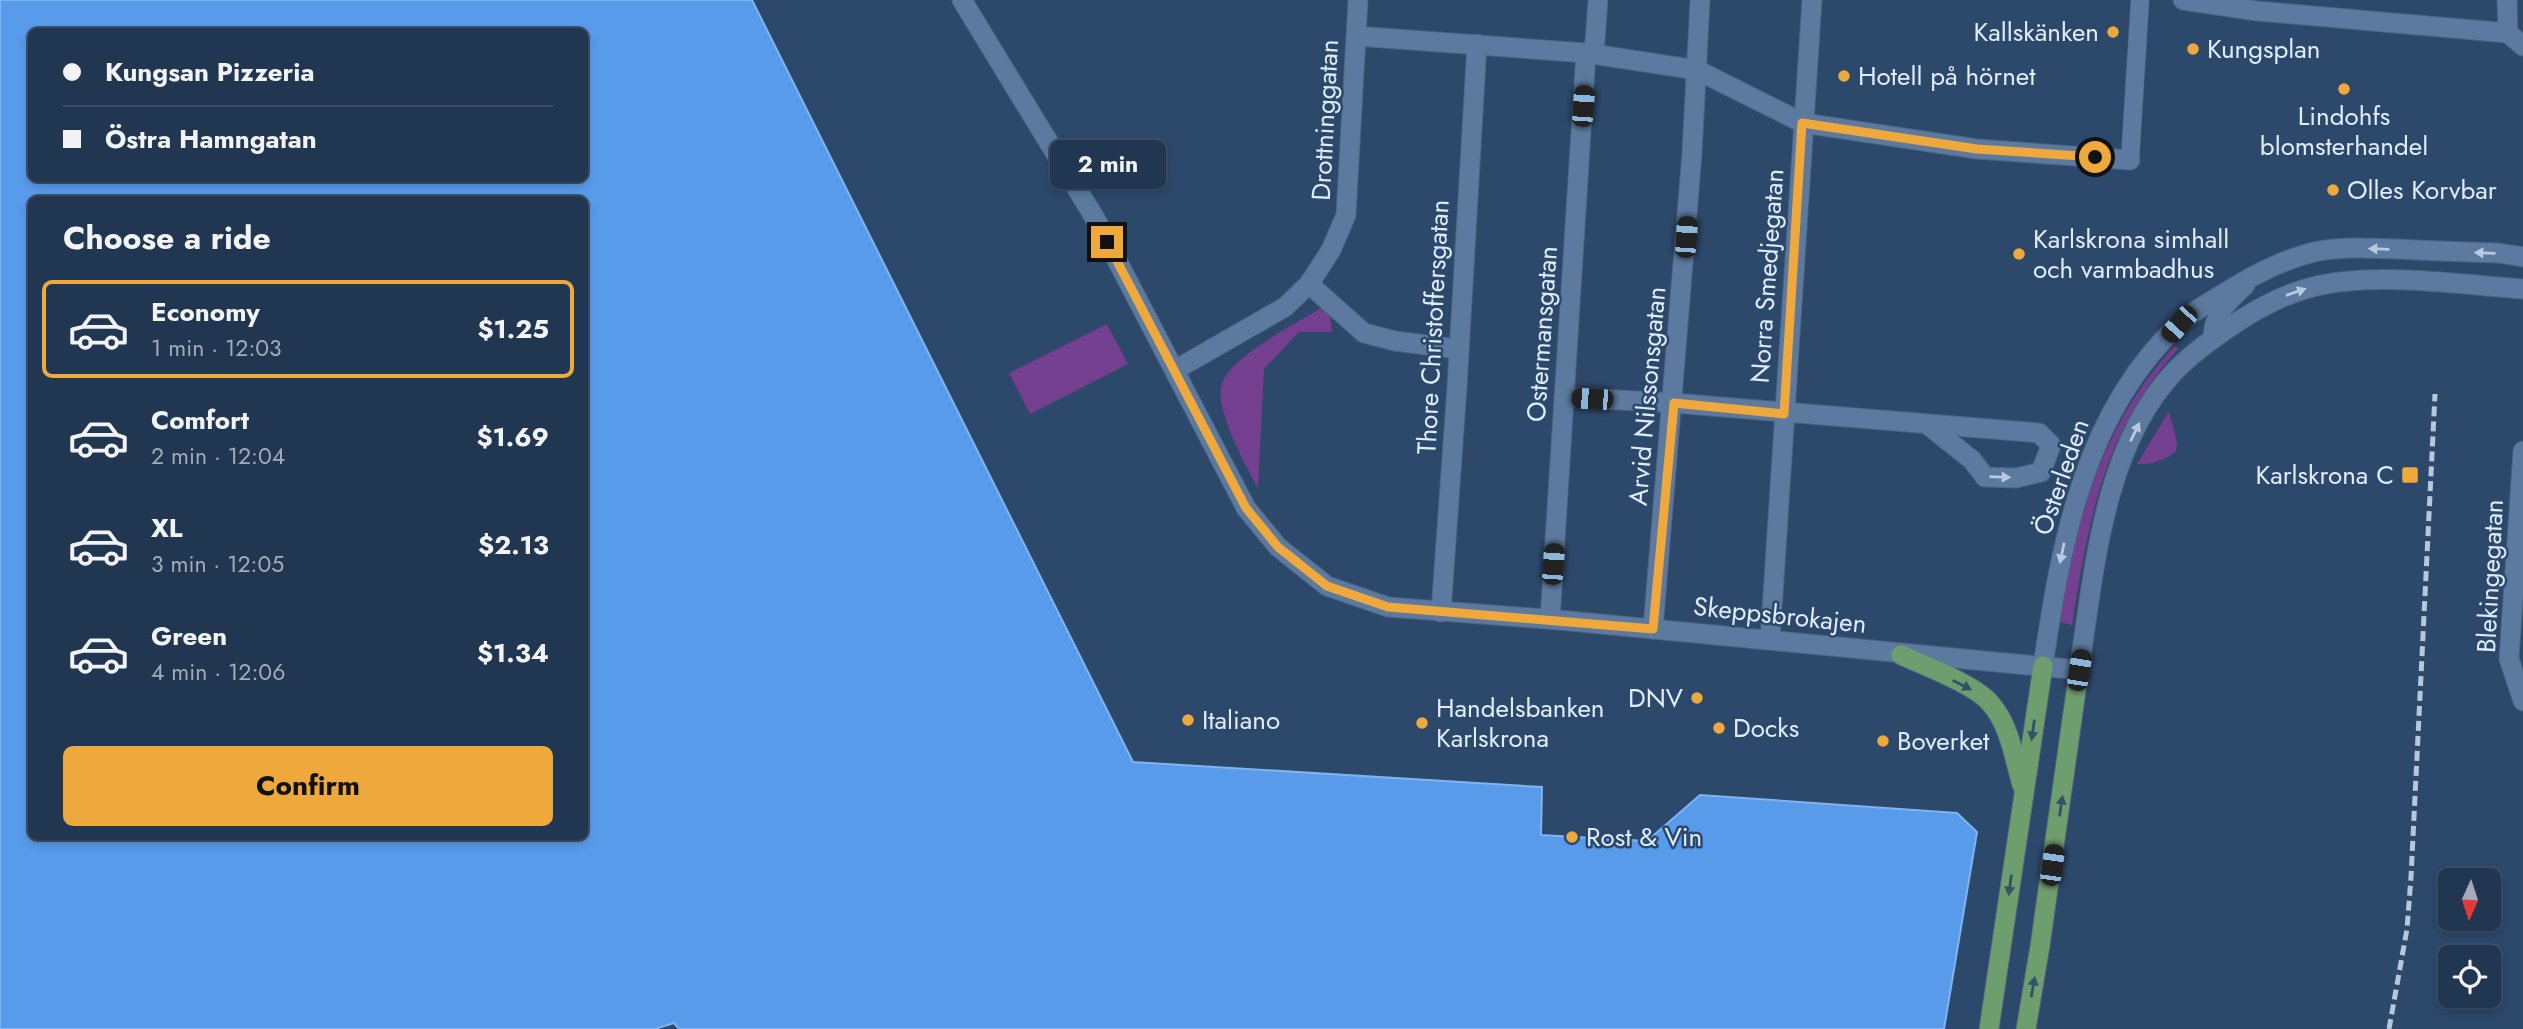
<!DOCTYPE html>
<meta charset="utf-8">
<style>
body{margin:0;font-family:Jost,sans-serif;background:#2d415a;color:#f1f3f6;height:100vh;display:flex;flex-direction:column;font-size:26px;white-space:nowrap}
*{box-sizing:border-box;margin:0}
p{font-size:23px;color:#a2abb7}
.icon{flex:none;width:38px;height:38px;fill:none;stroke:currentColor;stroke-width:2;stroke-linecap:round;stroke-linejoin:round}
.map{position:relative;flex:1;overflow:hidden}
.panel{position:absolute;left:28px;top:196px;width:560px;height:644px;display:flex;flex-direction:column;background:#213650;border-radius:10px;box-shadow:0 4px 10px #0003,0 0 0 2px #3e5067}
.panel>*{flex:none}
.guide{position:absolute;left:28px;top:28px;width:560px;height:154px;border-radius:10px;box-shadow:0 4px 10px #0003,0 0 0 2px #3e5067;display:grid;align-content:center;height:154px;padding:0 35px;background:#213650}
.needle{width:46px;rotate:183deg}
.controls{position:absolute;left:2438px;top:868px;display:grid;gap:14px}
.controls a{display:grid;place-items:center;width:63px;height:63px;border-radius:10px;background:#213650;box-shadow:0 4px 10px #0003,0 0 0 2px #3e5067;font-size:35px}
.end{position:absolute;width:32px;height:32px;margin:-16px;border:9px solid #eea83c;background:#111;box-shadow:0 0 0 4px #111}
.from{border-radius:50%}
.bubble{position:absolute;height:49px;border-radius:10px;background:#213650;box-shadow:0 4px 10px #0003,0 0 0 2px #3e5067;font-size:23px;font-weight:700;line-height:49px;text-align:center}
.car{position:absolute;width:21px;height:42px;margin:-21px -10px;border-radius:9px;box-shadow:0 0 5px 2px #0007;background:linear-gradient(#222 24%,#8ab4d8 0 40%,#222 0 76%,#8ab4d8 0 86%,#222 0)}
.guide b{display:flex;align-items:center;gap:24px;height:66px;font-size:26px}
.guide b+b{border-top:2px solid #3e5067}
.guide i{width:18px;height:18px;background:#f1f3f6}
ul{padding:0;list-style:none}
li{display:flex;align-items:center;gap:21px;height:98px;margin:0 14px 10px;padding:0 21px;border:4px solid transparent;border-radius:10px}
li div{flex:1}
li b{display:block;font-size:26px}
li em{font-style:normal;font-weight:700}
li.active{border-color:#eea83c}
li>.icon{width:63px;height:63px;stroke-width:1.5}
h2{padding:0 35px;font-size:32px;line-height:84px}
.action{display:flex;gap:14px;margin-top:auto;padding:14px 35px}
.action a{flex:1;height:80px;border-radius:10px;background:#eea83c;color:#111;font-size:28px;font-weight:700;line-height:80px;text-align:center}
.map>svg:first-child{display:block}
.green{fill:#753f8f}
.water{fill:#589bea;stroke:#80b3ef;stroke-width:2;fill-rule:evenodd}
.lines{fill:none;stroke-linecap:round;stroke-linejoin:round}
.pedestrian-casing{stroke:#4b637e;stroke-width:19}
.minor-casing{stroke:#4b637e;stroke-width:21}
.tertiary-casing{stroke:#4b637e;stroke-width:21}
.secondary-casing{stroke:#4b637e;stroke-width:21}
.primary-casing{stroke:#4b637e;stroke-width:21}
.pedestrian{stroke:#5c7a9f;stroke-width:18}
.minor{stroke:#5c7a9f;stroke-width:19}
.tertiary{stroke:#5c7a9f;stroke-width:19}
.secondary{stroke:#5c7a9f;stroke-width:19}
.primary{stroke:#6e9e6e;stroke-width:19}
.rail{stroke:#b6c7db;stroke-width:5;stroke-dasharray:10 5;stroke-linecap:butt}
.oneway{fill:#b7cae0}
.oneway2{fill:#33516a}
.route{stroke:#eea83c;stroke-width:9}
.poi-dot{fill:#eea83c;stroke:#2c486a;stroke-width:2.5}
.labels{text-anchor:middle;stroke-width:5;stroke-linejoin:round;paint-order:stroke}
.poi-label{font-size:26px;fill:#deecfc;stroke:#2c486a;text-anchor:start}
.street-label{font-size:26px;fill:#deecfc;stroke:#2c486a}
</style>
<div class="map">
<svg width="2523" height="1029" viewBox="0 0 2523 1029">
<rect width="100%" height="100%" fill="#2c486a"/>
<g class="green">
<path d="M1321 308H1329L1332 332H1299L1264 369 1258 488C1246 466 1216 412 1221 387 1226 358 1296 324 1321 308Z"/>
<polygon points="1107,324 1128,364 1030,414 1009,373"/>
<path d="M2175 346 2178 349C2103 431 2089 519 2072 625L2060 622C2076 521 2102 423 2175 346Z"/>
<path d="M2169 411 2177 442 2176 451C2167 460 2149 465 2137 464Z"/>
</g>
<path class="water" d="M0 0H752L1133 762 1542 787 1541 835 1647 841 1700 795 1957 813 1977 832 1944 1029H679L674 1023 655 1029H0ZM32 32H584V178H32ZM32 200H584V836H32Z"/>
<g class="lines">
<defs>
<polyline id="pedestrian" points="2130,160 2140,0"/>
<g id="minor">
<polyline points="1356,36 1586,53 1697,70 1803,123 1977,149 2130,160"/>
<polyline points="1594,54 1598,0"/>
<polyline points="1309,284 1364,333 1395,341 1458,349"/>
<path d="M2213 339C2213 313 2228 302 2245 285"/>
<polyline points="1564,397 1674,403 2039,433 2051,445 2041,472 2016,478 1985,477 1972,460 1928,425"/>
<polyline points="1441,612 1457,387 1477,44"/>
<polyline points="1550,619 1586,53"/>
<polyline points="1653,629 1692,153 1700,0"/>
</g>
<g id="tertiary">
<polyline points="962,0 1096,220 1246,508 1278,547 1327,586 1388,607 1559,620 2079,670"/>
<polyline points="2183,0 2257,11 2508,33"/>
<polyline points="2507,0 2508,33 2523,46"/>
<polyline points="1175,370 1285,307 1309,284 1331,250 1346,215 1358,0"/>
<polyline points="1770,640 1812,0"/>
</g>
<g id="secondary">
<polyline points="2523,451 2509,659 2523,701"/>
<path d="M2043 666C2061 543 2084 413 2179 324 2192 312 2208 303 2223 294 2251 276 2281 260 2314 252 2342 246 2370 248 2398 249 2432 251 2465 252 2499 253L2523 257"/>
<path d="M2079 670C2094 573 2103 447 2174 372 2190 355 2208 342 2227 329 2264 303 2303 284 2349 281 2406 276 2466 285 2523 289"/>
</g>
<g id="primary">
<path d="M1901 655C1925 666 1976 685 1991 704 2010 726 2014 758 2022 785"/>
<polyline points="1989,1029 2043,666"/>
<polyline points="2026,1029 2040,946 2079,670"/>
</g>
</defs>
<use href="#pedestrian" class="pedestrian-casing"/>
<use href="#minor" class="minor-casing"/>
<use href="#tertiary" class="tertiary-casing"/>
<use href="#secondary" class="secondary-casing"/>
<use href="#primary" class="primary-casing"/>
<use href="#pedestrian" class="pedestrian"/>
<use href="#minor" class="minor"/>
<use href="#tertiary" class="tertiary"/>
<use href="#secondary" class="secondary"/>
<use href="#primary" class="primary"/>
<polyline class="rail" points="2389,1029 2407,929 2411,877 2435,394"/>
</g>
<defs><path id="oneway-solid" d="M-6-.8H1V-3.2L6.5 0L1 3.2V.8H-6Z" transform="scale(1.75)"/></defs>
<g class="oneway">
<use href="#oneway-solid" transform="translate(2379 249) rotate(-178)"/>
<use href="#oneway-solid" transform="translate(2485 253) rotate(-178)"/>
<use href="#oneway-solid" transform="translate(2296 292) rotate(-19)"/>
<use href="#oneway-solid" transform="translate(2135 432) rotate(-64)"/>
<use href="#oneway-solid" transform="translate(2000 477) rotate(2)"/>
<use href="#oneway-solid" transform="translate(2062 553) rotate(102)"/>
</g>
<g class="oneway2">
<use href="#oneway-solid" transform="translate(1962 685) rotate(27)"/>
<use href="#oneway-solid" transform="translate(2033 730) rotate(98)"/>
<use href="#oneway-solid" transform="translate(2061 806) rotate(-82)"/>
<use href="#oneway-solid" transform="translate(2010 885) rotate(98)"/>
<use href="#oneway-solid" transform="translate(2033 987) rotate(-80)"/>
</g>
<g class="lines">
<polyline class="route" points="1107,242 1246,508 1278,547 1327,586 1388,607 1653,629 1674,403 1784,414 1802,123 1977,149 2095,157"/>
</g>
<g class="poi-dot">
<circle cx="2113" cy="32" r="7"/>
<circle cx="2193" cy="49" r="7"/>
<circle cx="1844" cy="76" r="7"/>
<circle cx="2344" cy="89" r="7"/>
<circle cx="2333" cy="190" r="7"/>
<circle cx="2019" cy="254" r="7"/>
<rect x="2401" y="466" width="18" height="18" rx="3.5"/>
<circle cx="1697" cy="698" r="7"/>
<circle cx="1188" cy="720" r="7"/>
<circle cx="1422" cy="723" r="7"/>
<circle cx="1719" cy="728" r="7"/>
<circle cx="1883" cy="741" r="7"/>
<circle cx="1572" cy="837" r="7"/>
</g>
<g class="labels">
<g class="poi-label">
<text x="2099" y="41" text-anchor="end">Kallskänken</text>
<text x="2207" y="58">Kungsplan</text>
<text x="1858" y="85">Hotell på hörnet</text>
<text x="2344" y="125" text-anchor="middle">Lindohfs<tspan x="2344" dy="30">blomsterhandel</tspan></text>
<text x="2347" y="199">Olles Korvbar</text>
<text x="2033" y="248">Karlskrona simhall<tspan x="2033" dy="30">och varmbadhus</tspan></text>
<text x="2394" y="484" text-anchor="end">Karlskrona C</text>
<text x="1683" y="707" text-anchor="end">DNV</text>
<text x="1436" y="717">Handelsbanken<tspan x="1436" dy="30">Karlskrona</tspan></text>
<text x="1202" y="729">Italiano</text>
<text x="1733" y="737">Docks</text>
<text x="1897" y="750">Boverket</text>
<text x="1586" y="846">Rost &amp; Vin</text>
</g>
<g class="street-label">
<text transform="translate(1325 120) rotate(-87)" y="9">Drottninggatan</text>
<text transform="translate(1767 276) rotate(-86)" y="9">Norra Smedjegatan</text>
<text transform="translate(1433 327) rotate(-87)" y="9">Thore Christoffersgatan</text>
<text transform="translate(1542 334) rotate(-86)" y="9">Ostermansgatan</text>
<text transform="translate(1647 396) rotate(-85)" y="9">Arvid Nilssonsgatan</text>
<text transform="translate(2061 477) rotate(-71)" y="9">Österleden</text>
<text transform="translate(2490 576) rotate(-87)" y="9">Blekingegatan</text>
<text transform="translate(1780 615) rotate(6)" y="9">Skeppsbrokajen</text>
</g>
</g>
</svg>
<div class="controls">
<a><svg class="needle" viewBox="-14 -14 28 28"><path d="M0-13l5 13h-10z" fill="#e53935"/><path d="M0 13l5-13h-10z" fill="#a2abb7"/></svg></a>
<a><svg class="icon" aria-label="locate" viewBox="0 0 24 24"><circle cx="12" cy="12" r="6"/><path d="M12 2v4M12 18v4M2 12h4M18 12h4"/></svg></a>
</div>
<i class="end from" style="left:2095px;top:157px"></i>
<i class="end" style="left:1107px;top:242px"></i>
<div class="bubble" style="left:1050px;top:140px;width:116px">2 min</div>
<i class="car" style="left:1583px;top:106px;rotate:4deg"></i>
<i class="car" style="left:1686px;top:237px;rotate:4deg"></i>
<i class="car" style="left:2179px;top:324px;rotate:222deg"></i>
<i class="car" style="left:1592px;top:399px;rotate:273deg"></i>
<i class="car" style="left:1553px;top:564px;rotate:4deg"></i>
<i class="car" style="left:2079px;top:670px;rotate:9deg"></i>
<i class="car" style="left:2052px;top:865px;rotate:8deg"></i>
<div class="guide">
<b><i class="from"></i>Kungsan Pizzeria</b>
<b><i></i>Östra Hamngatan</b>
</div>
<section class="panel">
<h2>Choose a ride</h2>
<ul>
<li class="active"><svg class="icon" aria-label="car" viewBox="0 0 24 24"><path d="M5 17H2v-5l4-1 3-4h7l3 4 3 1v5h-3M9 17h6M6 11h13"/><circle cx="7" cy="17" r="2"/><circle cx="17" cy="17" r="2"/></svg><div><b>Economy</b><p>1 min · 12:03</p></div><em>$1.25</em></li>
<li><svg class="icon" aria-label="car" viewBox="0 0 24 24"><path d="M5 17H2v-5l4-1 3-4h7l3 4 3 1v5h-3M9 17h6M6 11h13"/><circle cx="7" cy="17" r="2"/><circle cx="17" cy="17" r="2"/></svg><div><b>Comfort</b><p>2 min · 12:04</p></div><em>$1.69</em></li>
<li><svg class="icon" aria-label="car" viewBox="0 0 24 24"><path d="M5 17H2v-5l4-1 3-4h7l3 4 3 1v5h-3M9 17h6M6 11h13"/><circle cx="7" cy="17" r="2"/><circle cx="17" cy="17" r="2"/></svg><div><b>XL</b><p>3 min · 12:05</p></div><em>$2.13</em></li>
<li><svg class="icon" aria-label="car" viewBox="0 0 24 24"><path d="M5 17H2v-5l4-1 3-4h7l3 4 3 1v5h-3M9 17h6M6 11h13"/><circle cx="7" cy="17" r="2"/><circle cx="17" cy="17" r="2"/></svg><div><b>Green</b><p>4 min · 12:06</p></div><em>$1.34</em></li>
</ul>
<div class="action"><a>Confirm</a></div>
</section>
</div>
